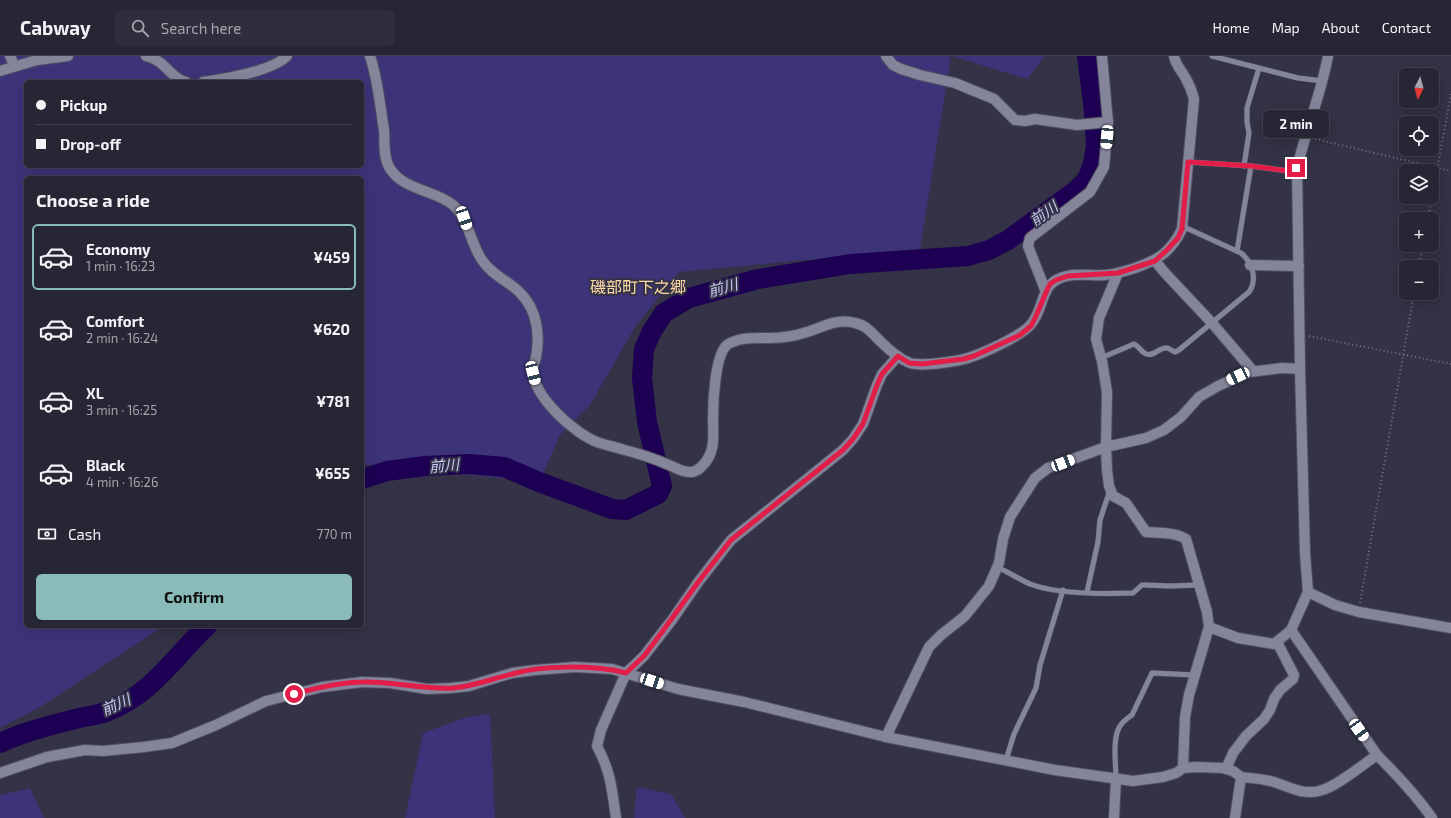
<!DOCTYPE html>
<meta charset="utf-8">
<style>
body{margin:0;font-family:"Exo 2","Noto Sans JP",sans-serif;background:#2e2e3c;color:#f1f3f6;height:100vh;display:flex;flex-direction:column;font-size:15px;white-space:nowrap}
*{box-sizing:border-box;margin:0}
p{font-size:13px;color:#a4a5ac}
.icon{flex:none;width:22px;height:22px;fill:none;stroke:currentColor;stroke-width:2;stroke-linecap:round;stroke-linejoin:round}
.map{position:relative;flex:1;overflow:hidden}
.sheet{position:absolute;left:24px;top:120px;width:340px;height:452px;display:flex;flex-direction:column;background:#262634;border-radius:6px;box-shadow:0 4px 16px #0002,0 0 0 1px #42434f}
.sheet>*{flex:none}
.guide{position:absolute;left:24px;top:24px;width:340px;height:88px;border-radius:6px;box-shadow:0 4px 16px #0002,0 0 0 1px #42434f;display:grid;align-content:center;height:88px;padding:0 12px;background:#262634}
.needle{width:26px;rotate:186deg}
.fabs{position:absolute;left:1399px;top:12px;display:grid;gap:8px}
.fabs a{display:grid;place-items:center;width:40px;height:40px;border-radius:6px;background:#262634;box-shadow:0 4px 16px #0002,0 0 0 1px #42434f;font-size:20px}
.end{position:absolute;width:18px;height:18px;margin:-9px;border:5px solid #e11d48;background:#fff;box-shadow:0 0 0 2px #fff}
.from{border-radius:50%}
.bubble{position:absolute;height:28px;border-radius:6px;background:#262634;box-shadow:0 4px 16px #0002,0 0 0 1px #42434f;font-size:13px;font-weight:700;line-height:28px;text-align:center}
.car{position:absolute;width:12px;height:24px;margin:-12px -6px;border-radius:5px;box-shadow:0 0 3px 1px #0007;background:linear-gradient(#fff 24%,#345 0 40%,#fff 0 76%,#345 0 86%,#fff 0)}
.guide b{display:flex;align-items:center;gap:14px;height:38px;font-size:15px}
.guide b+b{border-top:1px solid #42434f}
.guide i{width:10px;height:10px;background:#f1f3f6}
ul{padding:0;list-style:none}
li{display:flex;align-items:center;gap:12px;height:66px;margin:0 8px 6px;padding:0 4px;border:2px solid transparent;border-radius:6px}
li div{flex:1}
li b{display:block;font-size:15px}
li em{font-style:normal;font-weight:700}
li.active{border-color:#8bbbb9}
li>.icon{width:36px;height:36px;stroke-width:1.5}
h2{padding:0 12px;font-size:18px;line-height:48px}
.pay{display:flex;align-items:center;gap:10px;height:44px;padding:0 12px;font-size:15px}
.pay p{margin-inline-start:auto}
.cta{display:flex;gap:8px;margin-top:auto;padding:8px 12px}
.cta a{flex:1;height:46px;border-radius:6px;background:#8bbbb9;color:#111;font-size:16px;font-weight:700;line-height:46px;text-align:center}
header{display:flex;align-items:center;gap:24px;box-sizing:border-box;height:56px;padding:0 20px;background:#262634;border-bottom:1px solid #42434f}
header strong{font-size:19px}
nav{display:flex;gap:22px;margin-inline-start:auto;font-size:14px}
.search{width:280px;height:36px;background:#2e2e3c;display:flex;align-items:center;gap:10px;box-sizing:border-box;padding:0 14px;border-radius:6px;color:#a4a5ac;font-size:15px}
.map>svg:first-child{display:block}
.green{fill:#3d3379;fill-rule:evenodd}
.water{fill:#1d0053}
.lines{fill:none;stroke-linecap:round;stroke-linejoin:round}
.river{stroke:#1d0053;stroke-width:20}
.service-casing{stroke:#515061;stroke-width:6}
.minor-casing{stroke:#515061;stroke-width:12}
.path{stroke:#777688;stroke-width:2;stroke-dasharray:1 3;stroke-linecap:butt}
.service{stroke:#84849b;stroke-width:5}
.minor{stroke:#84849b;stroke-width:10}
.route{stroke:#e11d48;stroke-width:5}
.labels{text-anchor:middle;stroke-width:4;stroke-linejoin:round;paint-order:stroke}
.water-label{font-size:15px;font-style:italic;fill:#cbcaf8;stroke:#333246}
.quarter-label{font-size:16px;fill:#fdd8a3;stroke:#333246}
</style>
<header>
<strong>Cabway</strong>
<div class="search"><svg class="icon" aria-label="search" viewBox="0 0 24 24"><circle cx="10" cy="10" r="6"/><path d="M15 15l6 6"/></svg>Search here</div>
<nav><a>Home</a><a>Map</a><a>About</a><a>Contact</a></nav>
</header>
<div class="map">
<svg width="1451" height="762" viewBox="0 0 1451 762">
<rect width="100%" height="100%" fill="#333246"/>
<g class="green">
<path d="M0 0H951L920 193 679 216 635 271 590 349 560 379 539 426 362 408V122H26V570H164L40 651 0 672ZM26 26H362V110H26Z"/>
<polygon points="952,0 1045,0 1027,23"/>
<polygon points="490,658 495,762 405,762 423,677 467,661"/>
<polygon points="637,731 671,738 685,762 634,762"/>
<polygon points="30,732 44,762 0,762 0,739"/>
</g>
<polygon class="water" points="1082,0 1097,0 1102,59 1087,61"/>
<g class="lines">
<g class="river">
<polyline points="362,423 387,415 425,410 469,408 504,411 539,426 612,453 626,454 658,438 662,430 647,366 642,322 644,293 652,275 664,257 689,242 758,223 850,208 968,200 989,194 1008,184 1074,136 1085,126 1089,119 1093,108 1096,90 1094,55 1087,0"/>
<path d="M0 687C26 675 52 669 79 662 88 660 99 659 108 655 151 639 175 600 207 570"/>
</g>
<defs>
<g id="service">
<polyline points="1212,0 1298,22 1323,25"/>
<polyline points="1188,106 1251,110 1296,116"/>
<polyline points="1244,110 1249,77 1247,66 1247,52 1259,12"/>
<polyline points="1237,195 1251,110"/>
<path d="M1101 302 1134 288C1139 290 1141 296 1146 298 1154 301 1159 291 1167 292 1169 292 1172 295 1175 296L1179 294 1249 236C1258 223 1252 206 1241 197L1182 170"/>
<path d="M997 511C1008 516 1019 523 1030 528 1056 538 1105 538 1133 537L1142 529H1145L1169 530 1200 529"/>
<polyline points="1087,536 1098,486 1100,464 1110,434"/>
<polyline points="1006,704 1014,678 1036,632 1040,609 1063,534"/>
<path d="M1116 723C1116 709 1112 682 1120 670 1123 665 1128 662 1132 659L1152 617 1195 619"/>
</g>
<g id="minor">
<polyline points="10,0 14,9"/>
<path d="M146 0C153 2 158 4 163 9 170 15 176 24 186 26"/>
<path d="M370 0C378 24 380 50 384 74 385 86 383 100 389 111 402 134 435 134 453 149 469 163 470 187 482 204 496 225 518 226 531 252 538 267 539 285 536 301 535 307 533 307 533 313 532 340 574 377 597 386 604 389 613 390 621 393 637 397 653 402 669 409 676 412 684 417 692 416 698 415 699 413 703 409 716 396 713 379 713 362 713 346 715 299 727 289 728 287 736 285 738 284 748 281 759 282 769 282 781 282 795 280 807 276 823 271 837 262 855 267 866 269 872 277 880 285 888 293 899 303 910 307 923 311 947 306 960 304 976 301 1023 280 1032 267 1046 249 1039 226 1067 220 1079 217 1093 220 1105 219 1116 218 1125 215 1135 212 1158 204 1171 196 1182 173L1194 43C1192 35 1189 28 1185 21 1181 14 1175 8 1174 0"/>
<polyline points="886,0 893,9 901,13 920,19 955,27 994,43 1015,64 1025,65 1035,63 1077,69 1108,66"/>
<polyline points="0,15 37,4 68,0"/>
<path d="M203 26C224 23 272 15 287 0"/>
<polyline points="1155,205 1166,218 1212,267 1253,315"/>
<polyline points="1250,209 1299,210"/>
<path d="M1118 217 1099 262 1096 283 1102 305 1107 336 1106 391 1107 414 1109 430 1113 440 1126 447 1146 476C1159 477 1175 476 1186 483L1207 556 1209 571 1189 639 1185 661 1183 712"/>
<polyline points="1046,236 1028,190 1030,182 1090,136 1104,111 1108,66 1102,0"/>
<polyline points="1308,536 1335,549 1359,556 1451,572"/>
<path d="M1209 571 1238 582 1274 588 1291 574 1308 536 1305 497 1300 313 1297 112C1306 74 1321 38 1328 0"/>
<path d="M1291 574 1377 699C1397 719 1416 739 1432 762"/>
<polyline points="886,681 929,591 941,579 965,560 989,530 999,507 1003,483 1010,461 1035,422 1048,412 1106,391 1146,382 1164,374 1181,361 1199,341 1218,330 1249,316 1282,312 1300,313"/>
<polyline points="1226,713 1233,697 1246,680 1264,663 1270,654 1274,643 1280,634 1293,623 1294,619 1277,586"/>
<polyline points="0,717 47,701 85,694 103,695 144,691 172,687 216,669 266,645 322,631 362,626 390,627 427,633 451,632 469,630 512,617 535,614 575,611 612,613 678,633 744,646 886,681 1055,714 1133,725 1163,721 1176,717 1183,712 1196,711 1223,712 1233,715 1241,721 1235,762"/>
<path d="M1241 721C1252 722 1264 723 1274 726 1289 731 1303 739 1319 735 1336 731 1361 710 1377 699"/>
<path d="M616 762C612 734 611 716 597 690L601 674 626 617 644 600 672 564 699 525 731 484 843 394 853 383 863 368 877 329 882 318 898 300"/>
<polyline points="1114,762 1116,723"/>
</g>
</defs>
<use href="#service" class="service-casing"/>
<use href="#minor" class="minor-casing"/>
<g class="path">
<polyline points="1315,83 1451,115"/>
<polyline points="1432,141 1451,38"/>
<polyline points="1428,163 1432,141"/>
<polyline points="1419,211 1423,189"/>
<polyline points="1309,280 1451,308"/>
<polyline points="1360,547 1414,237"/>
</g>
<use href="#service" class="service"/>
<use href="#minor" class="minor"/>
</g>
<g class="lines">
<path class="route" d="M294 638C316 632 340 626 363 626 393 625 422 634 453 632 475 630 491 623 512 618 542 609 595 609 626 617L644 600 662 576 699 525 731 484 843 394 853 383 863 368 877 329 882 318 898 300 909 307 922 308 964 303 974 300 1020 279 1031 270 1036 260 1047 234 1050 228 1056 224 1068 220 1118 217 1155 205 1167 194 1178 182 1182 173 1188 106 1251 110 1296 116V112"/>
</g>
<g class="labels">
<g class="water-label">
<text transform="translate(1044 158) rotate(-36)" y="5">前川</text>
<text transform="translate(723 232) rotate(-15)" y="5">前川</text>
<text transform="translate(444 410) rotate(-5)" y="5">前川</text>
<text transform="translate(116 649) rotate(-24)" y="5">前川</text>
</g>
<g class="quarter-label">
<text x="638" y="237">磯部町下之郷</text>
</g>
</g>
</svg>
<div class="fabs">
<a><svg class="needle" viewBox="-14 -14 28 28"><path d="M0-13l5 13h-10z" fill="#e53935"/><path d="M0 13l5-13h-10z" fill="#a4a5ac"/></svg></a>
<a><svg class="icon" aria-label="locate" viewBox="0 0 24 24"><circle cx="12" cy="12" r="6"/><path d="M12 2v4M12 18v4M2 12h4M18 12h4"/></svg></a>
<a><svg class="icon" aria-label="layers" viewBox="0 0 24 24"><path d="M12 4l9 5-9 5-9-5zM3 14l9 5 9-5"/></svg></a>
<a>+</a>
<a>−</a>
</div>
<i class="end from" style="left:294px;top:638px"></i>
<i class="end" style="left:1296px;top:112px"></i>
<div class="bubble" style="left:1263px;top:54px;width:66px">2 min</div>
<i class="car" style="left:1107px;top:81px;rotate:185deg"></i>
<i class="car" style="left:464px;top:162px;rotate:161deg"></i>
<i class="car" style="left:533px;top:317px;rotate:166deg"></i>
<i class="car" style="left:1238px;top:320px;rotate:245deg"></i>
<i class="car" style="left:1063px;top:407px;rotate:69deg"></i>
<i class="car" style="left:652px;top:625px;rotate:108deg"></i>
<i class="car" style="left:1359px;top:674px;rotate:145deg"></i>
<div class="guide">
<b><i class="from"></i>Pickup</b>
<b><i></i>Drop-off</b>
</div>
<section class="sheet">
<h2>Choose a ride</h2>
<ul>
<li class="active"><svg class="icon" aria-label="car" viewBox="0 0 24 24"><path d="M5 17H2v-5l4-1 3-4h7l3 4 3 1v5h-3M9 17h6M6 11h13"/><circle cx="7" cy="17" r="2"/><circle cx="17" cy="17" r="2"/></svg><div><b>Economy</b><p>1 min · 16:23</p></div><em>¥459</em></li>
<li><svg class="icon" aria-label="car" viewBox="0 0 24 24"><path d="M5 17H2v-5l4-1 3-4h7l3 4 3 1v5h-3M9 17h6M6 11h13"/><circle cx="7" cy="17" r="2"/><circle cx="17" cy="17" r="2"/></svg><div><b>Comfort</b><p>2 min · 16:24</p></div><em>¥620</em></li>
<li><svg class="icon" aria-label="car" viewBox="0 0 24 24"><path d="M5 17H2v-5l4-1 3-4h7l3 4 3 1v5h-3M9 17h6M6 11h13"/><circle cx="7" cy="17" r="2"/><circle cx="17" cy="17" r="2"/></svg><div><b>XL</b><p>3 min · 16:25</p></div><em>¥781</em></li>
<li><svg class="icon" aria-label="car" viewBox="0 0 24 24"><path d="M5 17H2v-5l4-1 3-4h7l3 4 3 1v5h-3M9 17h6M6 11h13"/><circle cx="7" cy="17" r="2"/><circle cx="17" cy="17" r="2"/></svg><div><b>Black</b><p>4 min · 16:26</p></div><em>¥655</em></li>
</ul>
<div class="pay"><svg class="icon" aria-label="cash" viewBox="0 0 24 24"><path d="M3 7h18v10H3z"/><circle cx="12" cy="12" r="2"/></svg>Cash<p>770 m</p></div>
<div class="cta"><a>Confirm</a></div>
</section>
</div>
